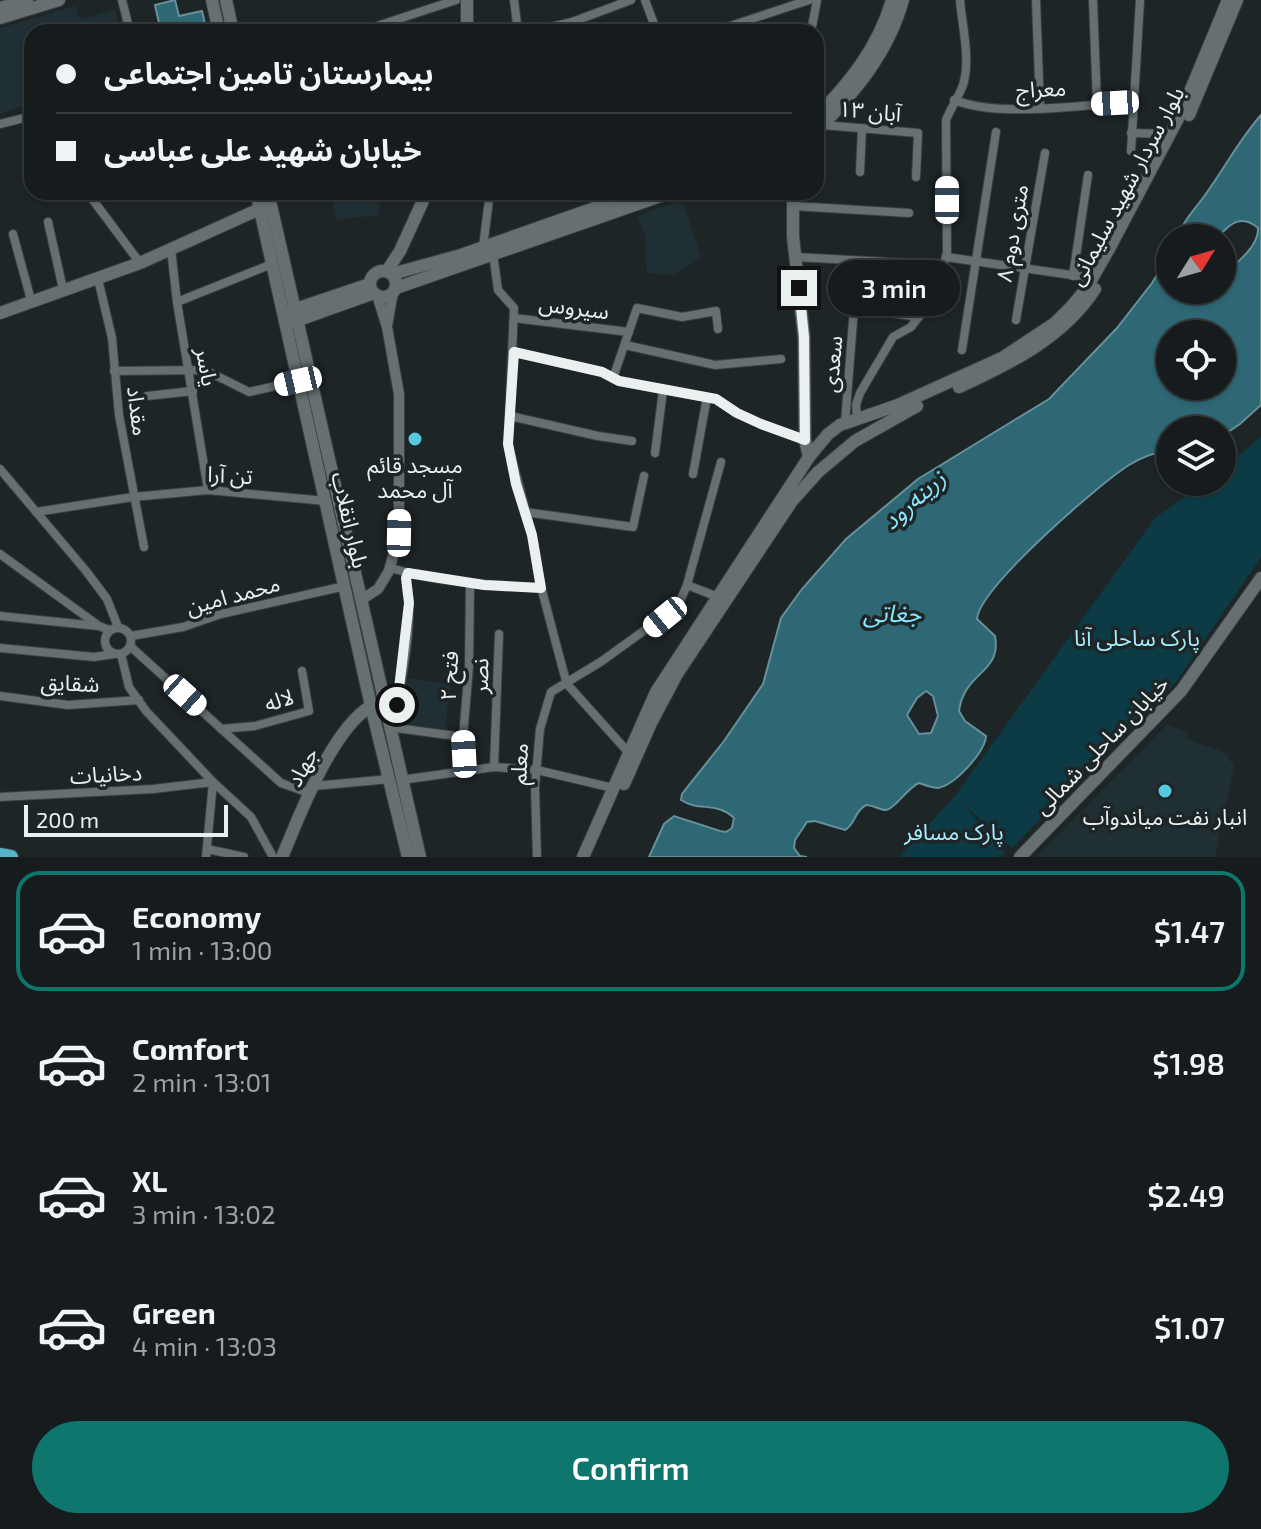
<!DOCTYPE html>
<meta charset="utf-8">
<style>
body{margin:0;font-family:"Exo 2","Noto Sans Arabic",sans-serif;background:#1f2526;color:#f1f3f6;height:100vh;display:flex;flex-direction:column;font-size:30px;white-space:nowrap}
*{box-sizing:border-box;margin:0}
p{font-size:26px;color:#9ea1a4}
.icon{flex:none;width:44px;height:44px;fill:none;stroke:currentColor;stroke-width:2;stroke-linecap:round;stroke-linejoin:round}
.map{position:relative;height:857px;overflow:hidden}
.sheet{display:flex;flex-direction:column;background:#161c1d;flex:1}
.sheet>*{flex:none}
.banner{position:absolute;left:24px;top:24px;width:800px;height:176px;border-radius:24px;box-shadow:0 2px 6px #0004,0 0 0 2px #353a3b;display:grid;align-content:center;height:176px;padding:0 32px;background:#161c1d}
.needle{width:52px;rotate:53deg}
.fabs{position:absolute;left:1156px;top:224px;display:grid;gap:16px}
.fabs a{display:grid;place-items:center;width:80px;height:80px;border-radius:50%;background:#161c1d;box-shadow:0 2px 6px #0004,0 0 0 2px #353a3b;font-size:40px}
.scale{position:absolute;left:24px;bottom:20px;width:204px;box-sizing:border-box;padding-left:8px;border:4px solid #eaeff0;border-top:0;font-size:22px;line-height:28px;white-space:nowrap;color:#eaeff0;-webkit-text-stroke:6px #1e2527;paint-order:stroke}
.end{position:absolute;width:36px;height:36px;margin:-18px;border:10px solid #eaeff0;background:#111;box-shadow:0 0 0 4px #111}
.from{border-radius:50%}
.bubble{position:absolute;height:56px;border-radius:28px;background:#161c1d;box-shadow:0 2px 6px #0004,0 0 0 2px #353a3b;font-size:26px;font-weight:600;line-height:56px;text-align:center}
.car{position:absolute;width:24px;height:48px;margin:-24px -12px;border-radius:10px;box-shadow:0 0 6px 2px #0007;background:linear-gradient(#fff 24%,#345 0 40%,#fff 0 76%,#345 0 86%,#fff 0)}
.banner b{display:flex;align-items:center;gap:28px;height:76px;font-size:30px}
.banner b+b{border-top:2px solid #353a3b}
.banner i{width:20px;height:20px;background:#f1f3f6}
ul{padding:14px 0 0;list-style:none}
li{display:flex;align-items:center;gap:24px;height:120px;margin:0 16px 12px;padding:0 16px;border:4px solid transparent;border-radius:24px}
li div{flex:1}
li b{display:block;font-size:30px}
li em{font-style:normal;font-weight:600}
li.active{border-color:#0f766e}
li>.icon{width:72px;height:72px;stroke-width:1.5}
.button{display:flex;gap:16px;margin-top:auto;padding:16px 32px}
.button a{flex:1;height:92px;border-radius:48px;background:#0f766e;color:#fff;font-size:32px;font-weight:600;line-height:92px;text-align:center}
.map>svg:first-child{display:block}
.built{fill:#202f33}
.green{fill:#0d3b45}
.water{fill:#2e6875;stroke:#66909a;stroke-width:2;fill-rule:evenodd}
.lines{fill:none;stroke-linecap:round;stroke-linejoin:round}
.minor-casing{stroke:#3a4041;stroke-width:10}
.tertiary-casing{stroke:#3a4041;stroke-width:12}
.secondary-casing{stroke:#3a4041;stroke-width:14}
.trunk-casing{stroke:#3a4041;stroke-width:16}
.minor{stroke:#666f71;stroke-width:8}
.tertiary{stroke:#666f71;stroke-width:10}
.secondary{stroke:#666f71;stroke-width:12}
.trunk{stroke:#55b4c8;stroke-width:14}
.route{stroke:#eaeff0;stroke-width:10}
.poi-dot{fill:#56c9e1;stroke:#1e2527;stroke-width:3}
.labels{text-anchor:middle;stroke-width:7;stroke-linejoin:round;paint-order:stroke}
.street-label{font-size:22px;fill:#eaeff0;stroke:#1e2527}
.poi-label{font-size:22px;fill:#eaeff0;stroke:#1e2527}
.park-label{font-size:22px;fill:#a5edfd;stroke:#1e2527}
.water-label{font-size:24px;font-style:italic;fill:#8ae7fd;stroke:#1e2527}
</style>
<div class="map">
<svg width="1261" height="857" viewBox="0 0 1261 857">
<rect width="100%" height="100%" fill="#1e2527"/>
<g class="built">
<polygon points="75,6 78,16 83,19 115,9 120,32 32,32 32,102 0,114 0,28"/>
<polygon points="331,192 383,192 378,215 336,220"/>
<polygon points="678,201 684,206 701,257 673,275 647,273 645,236 638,216"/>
<polygon points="404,677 450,685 445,732 395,725"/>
<polygon points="1167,725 1189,732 1186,739 1225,753 1234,766 1215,857 1036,857"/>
</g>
<polygon class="green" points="1261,437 1261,557 1176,682 1012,848 962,803 1005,852 1000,857 899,857 955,796 1155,518 1205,482 1222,482 1222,469"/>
<g class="water">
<polygon points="175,0 179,16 202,11 207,32 161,32 155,5"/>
<path d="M1261 115V405L1240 424 1222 436V430H1170V450C1155 452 1142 457 1129 465 1099 484 979 588 977 619L995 636C1002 674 964 671 959 711L965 721 986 736C985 752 955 785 938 788 932 788 925 785 919 783 907 788 895 809 886 810 880 810 872 805 866 805 854 811 856 824 845 830L815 821 807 822 795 840 794 848 800 856 807 857H649L664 824 674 816 720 831 726 832 732 828 734 818C716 801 699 812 681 800L682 794 724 741 763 684 781 618 802 589 846 539 918 479 1049 399 1117 328 1152 283 1170 254V290H1222V276C1235 264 1259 247 1258 228 1242 214 1229 223 1218 238H1177C1185 218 1193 212 1205 195 1224 169 1239 140 1261 115ZM1170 334H1222V386H1170ZM926 691 933 696 938 716 931 733 919 734 907 715 917 698Z"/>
</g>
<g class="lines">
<defs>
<g id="minor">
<polyline points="122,0 130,32"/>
<polyline points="514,0 518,32"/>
<polyline points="645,0 657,32"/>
<polyline points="1036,0 1040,107"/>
<polyline points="1093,0 1097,104"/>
<polyline points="359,32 456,0"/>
<polyline points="529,32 572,22 631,0"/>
<polyline points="712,32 809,0"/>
<polyline points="811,32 817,0"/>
<path d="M954 100C1000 118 1081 105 1132 102"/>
<polyline points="0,124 32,116"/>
<polyline points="823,125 918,133 916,177"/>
<polyline points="1131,133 1170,134"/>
<polyline points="1131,151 1140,0"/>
<polyline points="860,172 862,128"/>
<polyline points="87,192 140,263"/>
<polyline points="793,206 909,213"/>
<polyline points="48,222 63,289"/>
<polyline points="13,234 31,300"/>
<polyline points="483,247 490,192"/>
<polyline points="171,249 177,302 208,490"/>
<polyline points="493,253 498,290 514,308 508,444 532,535 540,583 563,670 567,684 628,752"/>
<polyline points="795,257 944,265"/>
<polyline points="946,257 1092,278"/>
<polyline points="1073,276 1088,175"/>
<polyline points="98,279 112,338 119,415 144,547"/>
<polyline points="177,302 272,264"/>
<polyline points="841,306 919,317"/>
<polyline points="514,318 629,332"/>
<polyline points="1016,320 1045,153"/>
<polyline points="625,345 715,365 781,359"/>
<polyline points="962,350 996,132"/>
<polyline points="514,352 602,372 619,381 716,399 737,413 761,424 805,440"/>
<polyline points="114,371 205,370 249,392 298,381"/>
<polyline points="613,378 637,308 682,317 716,311 718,329"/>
<polyline points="147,396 193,391"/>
<polyline points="510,416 598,436 632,441"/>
<path d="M857 417 856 405 860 393 893 337 911 327 928 304 942 270 947 253 946 120C951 108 959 96 963 85 971 59 962 26 960 0"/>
<polyline points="845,423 854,308"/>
<polyline points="655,453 663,390"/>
<polyline points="0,469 86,571 107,599 118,627"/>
<polyline points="693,474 707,397"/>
<polyline points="36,512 133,497 208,490 326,501"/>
<polyline points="525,512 633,527 644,476"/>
<polyline points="0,554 99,626 110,630"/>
<path d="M391 568C439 583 491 585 541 588"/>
<path d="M408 573C404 584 409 593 409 604 410 638 401 695 389 727L463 737"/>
<polyline points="687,585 718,597"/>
<polyline points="0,616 98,626"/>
<circle cx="118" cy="641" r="13"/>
<polyline points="131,636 183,627 221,614 345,586"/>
<polyline points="130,646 281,783 309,793"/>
<polyline points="0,648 94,657 114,654"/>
<polyline points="121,654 129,687 146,711 213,782 251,817 273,857"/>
<polyline points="0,696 68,705 139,700"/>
<polyline points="221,729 255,726 309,711 302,671"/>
<polyline points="494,767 499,634"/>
<polyline points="464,771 463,737 469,667 470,583"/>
<polyline points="401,780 494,767 537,770 613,788"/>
<polyline points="314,786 390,779"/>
<polyline points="0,797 153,789 213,782 206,857"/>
<polyline points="207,849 244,857"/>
<polyline points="537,857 535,787 540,729 551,692 602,661 678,606 687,585 721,462"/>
</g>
<g id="tertiary">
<polyline points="387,326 393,292"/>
<polyline points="361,600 378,589 389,571 399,533 399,394 387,327 377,295"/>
</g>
<g id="secondary">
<polyline points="212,0 219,32"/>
<polyline points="226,0 233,32"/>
<polyline points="0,8 27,0"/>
<polyline points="0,18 59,0"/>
<polyline points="467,32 467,0"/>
<polyline points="1189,115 1237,0"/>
<path d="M816 117C850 82 878 48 892 0"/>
<path d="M816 132C854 93 888 54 903 0"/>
<polyline points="256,192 371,706 408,857"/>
<polyline points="268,192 420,857"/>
<polyline points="793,192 793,236 804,337 805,440 809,457"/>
<circle cx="383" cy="284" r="13"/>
<polyline points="387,271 400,251 427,192"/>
<polyline points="392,274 461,255 640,192"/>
<polyline points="396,288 672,192"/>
<polyline points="290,311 370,284"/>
<polyline points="0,313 140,263 264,207"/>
<polyline points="293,322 374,293"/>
<path d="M959 387C1011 363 1063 338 1095 289"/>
<polyline points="624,784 651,723 677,674 792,501 818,472 855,441 917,406"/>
<path d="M282 857C300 815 331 730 371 706"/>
<polyline points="583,857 656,692 809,457 828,434 840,425 898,405 1002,358 1055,323 1071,307 1086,289 1110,247 1182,111 1228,0"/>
<polyline points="1020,857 1181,691 1261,578"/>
</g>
<polyline id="trunk" points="0,855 11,857"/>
</defs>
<use href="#minor" class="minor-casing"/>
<use href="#tertiary" class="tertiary-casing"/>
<use href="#secondary" class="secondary-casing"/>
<use href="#trunk" class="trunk-casing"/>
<use href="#minor" class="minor"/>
<use href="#tertiary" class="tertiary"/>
<use href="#secondary" class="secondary"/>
<use href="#trunk" class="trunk"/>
</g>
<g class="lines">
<polyline class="route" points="397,705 409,603 406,578 408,573 484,585 541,588 532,535 516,484 508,444 514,352 602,372 619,381 716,399 737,413 761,424 805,440 804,337 799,288"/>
</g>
<g class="poi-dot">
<circle cx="415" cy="439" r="8"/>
<circle cx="1165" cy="791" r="8"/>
</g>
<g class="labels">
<g class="street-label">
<text transform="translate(1041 89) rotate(-3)" y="8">معراج</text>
<text transform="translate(870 111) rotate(5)" y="8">۱۳ آبان</text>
<text transform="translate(1126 186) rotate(-62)" y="8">بلوار سردار شهید سلیمانی</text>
<text transform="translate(1012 233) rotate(-80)" y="8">۸ متری دوم</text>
<text transform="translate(574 307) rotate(7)" y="8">سیروس</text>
<text transform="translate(832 364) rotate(-85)" y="8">سعدی</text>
<text transform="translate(207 367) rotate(80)" y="8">یاسر</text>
<text transform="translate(138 411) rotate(83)" y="8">مقداد</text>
<text transform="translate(230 475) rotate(3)" y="8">تن آرا</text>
<text transform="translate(350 520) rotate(77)" y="8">بلوار انقلاب</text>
<text transform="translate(233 595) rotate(-15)" y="8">محمد امین</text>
<text transform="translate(449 676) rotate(-87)" y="8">فتح ۲</text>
<text transform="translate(480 676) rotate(-89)" y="8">نصر</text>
<text transform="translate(70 683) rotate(2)" y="8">شقایق</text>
<text transform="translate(279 700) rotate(-17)" y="8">لاله</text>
<text transform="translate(1101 745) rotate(-46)" y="8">خیابان ساحلی شمالی</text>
<text transform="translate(519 764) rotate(-87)" y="8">معلم</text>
<text transform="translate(302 767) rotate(-61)" y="8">جهاد</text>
<text transform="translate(106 774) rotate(-3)" y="8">دخانیات</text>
</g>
<g class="poi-label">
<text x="415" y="473">مسجد قائم<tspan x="415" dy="25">آل محمد</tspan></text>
<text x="1165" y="825">انبار نفت میاندوآب</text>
</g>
<g class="park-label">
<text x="1137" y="646">پارک ساحلی آنا</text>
<text x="954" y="840">پارک مسافر</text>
</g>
<g class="water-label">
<text transform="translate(914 500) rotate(-42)" y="8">زرینه‌رود</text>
<text x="892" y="622">جغاتی</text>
</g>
</g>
</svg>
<div class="fabs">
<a><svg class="needle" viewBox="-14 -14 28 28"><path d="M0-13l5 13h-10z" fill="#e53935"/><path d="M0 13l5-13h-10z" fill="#9ea1a4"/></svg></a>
<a><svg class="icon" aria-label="locate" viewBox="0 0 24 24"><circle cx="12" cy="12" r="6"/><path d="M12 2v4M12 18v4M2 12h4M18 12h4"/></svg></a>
<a><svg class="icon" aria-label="layers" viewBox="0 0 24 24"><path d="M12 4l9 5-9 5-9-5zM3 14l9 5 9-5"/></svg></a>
</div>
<div class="scale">200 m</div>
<i class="end from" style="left:397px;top:705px"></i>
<i class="end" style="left:799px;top:288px"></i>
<div class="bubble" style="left:828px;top:260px;width:132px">3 min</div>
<i class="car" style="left:1115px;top:103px;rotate:267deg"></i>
<i class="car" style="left:947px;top:200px;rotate:0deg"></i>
<i class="car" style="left:298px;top:381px;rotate:257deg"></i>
<i class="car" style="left:399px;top:533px;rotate:1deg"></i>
<i class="car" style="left:665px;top:617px;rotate:231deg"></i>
<i class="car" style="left:185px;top:695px;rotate:132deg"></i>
<i class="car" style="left:464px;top:754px;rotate:357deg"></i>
<div class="banner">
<b><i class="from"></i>بیمارستان تامین اجتماعی</b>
<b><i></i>خیابان شهید علی عباسی</b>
</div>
</div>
<section class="sheet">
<ul>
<li class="active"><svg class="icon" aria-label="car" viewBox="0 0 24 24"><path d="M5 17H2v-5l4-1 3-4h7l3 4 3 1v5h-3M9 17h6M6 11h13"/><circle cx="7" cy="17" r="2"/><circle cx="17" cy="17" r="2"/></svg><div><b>Economy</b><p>1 min · 13:00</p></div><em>$1.47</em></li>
<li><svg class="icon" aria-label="car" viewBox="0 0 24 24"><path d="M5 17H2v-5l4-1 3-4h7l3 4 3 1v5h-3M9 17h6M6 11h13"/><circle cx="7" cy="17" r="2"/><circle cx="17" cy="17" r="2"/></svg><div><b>Comfort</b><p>2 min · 13:01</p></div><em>$1.98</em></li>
<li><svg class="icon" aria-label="car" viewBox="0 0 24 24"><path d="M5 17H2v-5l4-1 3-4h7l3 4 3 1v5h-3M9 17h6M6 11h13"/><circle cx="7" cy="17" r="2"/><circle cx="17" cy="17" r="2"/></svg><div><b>XL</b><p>3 min · 13:02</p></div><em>$2.49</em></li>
<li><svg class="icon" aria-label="car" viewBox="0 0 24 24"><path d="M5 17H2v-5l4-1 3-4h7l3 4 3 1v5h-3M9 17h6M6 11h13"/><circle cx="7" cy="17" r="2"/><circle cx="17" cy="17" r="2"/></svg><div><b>Green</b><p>4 min · 13:03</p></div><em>$1.07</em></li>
</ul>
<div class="button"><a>Confirm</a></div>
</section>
